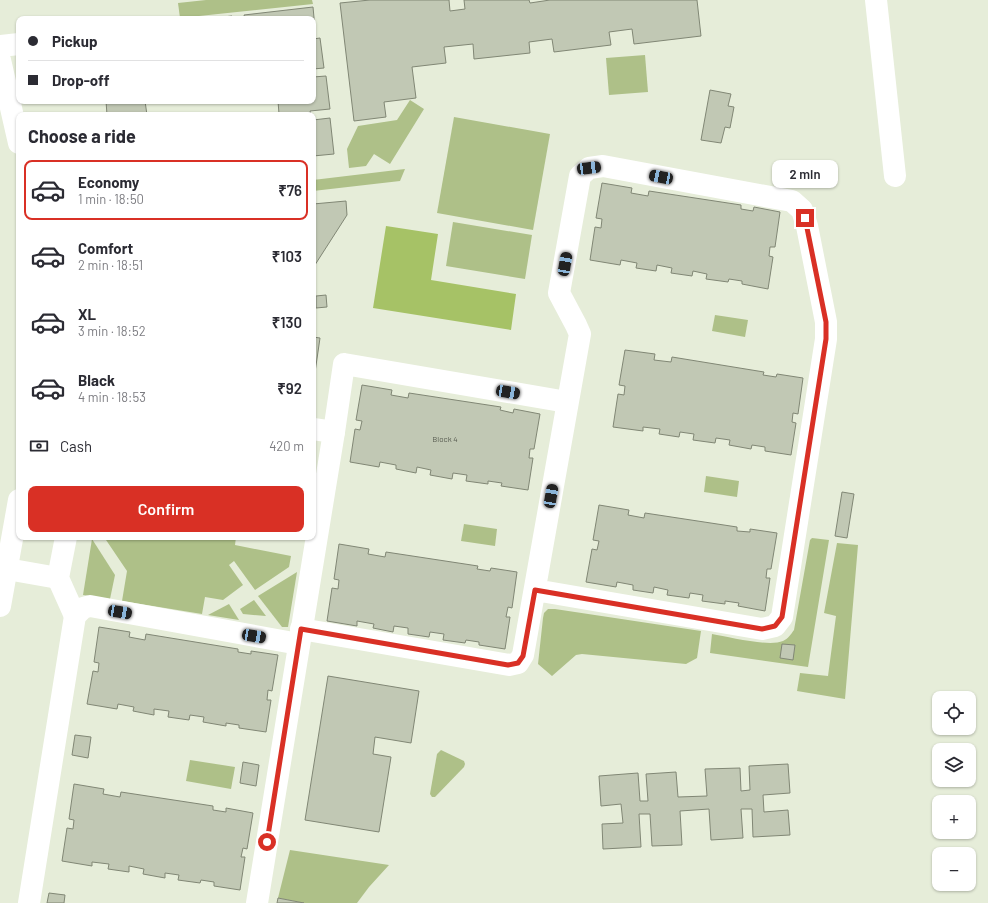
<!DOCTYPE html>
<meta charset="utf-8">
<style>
body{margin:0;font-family:Barlow,sans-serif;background:#f2f2f3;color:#2b2b33;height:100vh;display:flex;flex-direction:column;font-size:15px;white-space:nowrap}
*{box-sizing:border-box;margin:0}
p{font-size:13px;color:#7c7c81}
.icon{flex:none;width:22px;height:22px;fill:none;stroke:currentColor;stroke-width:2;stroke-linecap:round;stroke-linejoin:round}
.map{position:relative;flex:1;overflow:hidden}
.side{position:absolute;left:16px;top:112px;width:300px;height:428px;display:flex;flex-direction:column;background:#fff;border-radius:8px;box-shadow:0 1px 3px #0004}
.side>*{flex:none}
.banner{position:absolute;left:16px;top:16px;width:300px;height:88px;border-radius:8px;box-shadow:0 1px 3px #0004;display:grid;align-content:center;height:88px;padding:0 12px;background:#fff}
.tools{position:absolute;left:932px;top:691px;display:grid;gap:8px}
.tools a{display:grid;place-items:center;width:44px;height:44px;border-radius:8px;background:#fff;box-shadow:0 1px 3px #0004;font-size:20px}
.end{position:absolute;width:18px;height:18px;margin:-9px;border:5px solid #d93025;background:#fff;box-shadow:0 0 0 2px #fff}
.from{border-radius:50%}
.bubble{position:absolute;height:28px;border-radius:8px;background:#fff;box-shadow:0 1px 3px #0004;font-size:13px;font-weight:600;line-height:28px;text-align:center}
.car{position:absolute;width:12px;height:24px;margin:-12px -6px;border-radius:5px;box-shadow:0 0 3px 1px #0007;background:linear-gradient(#222 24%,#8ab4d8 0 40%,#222 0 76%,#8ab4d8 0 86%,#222 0)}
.banner b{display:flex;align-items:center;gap:14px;height:38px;font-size:15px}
.banner b+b{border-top:1px solid #e1e1e2}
.banner i{width:10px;height:10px;background:#2b2b33}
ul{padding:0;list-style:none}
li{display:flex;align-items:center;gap:12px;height:60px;margin:0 8px 6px;padding:0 4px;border:2px solid transparent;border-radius:8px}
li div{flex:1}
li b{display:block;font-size:15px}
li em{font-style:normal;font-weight:600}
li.selected{border-color:#d93025}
li>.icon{width:36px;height:36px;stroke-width:1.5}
h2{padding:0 12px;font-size:18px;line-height:48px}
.pay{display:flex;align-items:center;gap:10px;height:44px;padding:0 12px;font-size:15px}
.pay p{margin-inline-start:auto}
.action{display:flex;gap:8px;margin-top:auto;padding:8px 12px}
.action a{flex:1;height:46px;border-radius:8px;background:#d93025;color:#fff;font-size:16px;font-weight:600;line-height:46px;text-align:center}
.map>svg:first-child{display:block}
.green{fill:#aec088}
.water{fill:#a6c266}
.building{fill:#c1c8b4;stroke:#818775}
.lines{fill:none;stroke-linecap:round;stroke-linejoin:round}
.minor{stroke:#fff;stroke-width:22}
.route{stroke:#d93025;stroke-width:5}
.labels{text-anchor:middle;stroke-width:4;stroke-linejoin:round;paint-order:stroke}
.number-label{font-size:8px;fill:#5b5f54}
</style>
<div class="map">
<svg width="988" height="903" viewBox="0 0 988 903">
<rect width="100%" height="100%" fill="#e6edd9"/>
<g class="green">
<polygon points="206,0 312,0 313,4 180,18 178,3"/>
<polygon points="645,55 648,92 609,95 606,58"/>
<polygon points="410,100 424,109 390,164 374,154 366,166 349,168 347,149 358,126 397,120"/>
<polygon points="454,117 550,134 533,230 437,213"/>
<polygon points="405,169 400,181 313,191 313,180"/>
<polygon points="453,222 532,235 525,279 446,266"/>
<polygon points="715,315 748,320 745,337 712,331"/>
<polygon points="706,476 739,481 737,497 704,492"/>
<polygon points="464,524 497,529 495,546 461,541"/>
<polygon points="104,537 236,537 235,545 291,556 289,567 255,590 234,561 229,565 243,585 223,600 205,597 202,614 122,601 127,571"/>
<path d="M812 538 829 540 808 667 710 653 712 634C729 637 769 647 783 641 788 639 791 634 794 630L810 540Z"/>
<polygon points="92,539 115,575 110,599 83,595"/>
<polygon points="837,543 858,545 845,699 797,691 800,673 828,676 836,616 824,613"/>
<polygon points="297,572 288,627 282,627 258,596"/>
<polygon points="254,600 266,616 243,614 240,609"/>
<polygon points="229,604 239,620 208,615"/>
<polygon points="548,609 555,609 701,631 697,658 686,664 582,654 576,655 552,676 538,664 543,618 544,613"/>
<polygon points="441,750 464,761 465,764 464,767 435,797 432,797 430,794 437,754"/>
<polygon points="190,760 235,767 231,789 186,781"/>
<polygon points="290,850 389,865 369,887 357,903 304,903 278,898"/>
</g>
<polygon class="water" points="386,226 438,234 431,280 516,294 511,330 373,308"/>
<g class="building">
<polygon points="370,0 449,0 450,11 465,9 464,0 529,0 530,3 550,0 697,0 701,36 634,44 632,29 609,32 611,45 554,52 552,39 529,42 530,53 474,59 473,44 444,47 446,63 412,67 416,98 384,102 386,117 354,121 340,3"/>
<polygon points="313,7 315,28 313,28 313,19 245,19 244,15"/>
<polygon points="232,16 233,19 205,19"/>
<polygon points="320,38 324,68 313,69 313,39"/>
<polygon points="326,76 330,109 310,111 311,115 274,115 279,114 278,101 313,101 313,77"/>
<polygon points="710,90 731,94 728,106 734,107 730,128 725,127 721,143 701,140"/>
<polygon points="106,101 145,101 147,115 107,115"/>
<polygon points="330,118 334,154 313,156 313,120"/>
<polygon points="602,183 632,188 631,193 648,196 649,191 741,205 741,209 753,211 754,207 780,212 775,247 770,247 769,256 773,257 768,289 742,284 742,281 729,279 728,282 706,279 707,274 693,271 692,276 671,273 672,268 657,265 656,271 636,268 637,263 621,260 620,265 590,260 595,227 601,228 602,219 596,218"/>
<polygon points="346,201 347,215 313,268 313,204"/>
<polygon points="326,295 327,307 316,308 316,296"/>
<polygon points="313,337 320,338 313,386"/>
<polygon points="625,350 655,354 654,360 671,362 672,357 764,372 763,375 776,377 777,374 803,378 798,414 793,413 792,422 796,423 791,455 765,451 765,447 752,445 751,449 729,445 730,440 716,438 715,443 693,440 694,434 680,432 679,437 659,434 660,429 643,427 643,431 613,427 618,394 624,395 625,386 619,385"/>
<polygon points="362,385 392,390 391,395 408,398 409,393 501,407 500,410 513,413 514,409 540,414 534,449 530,449 529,458 533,458 528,490 501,486 502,483 488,481 488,484 466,481 467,475 453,473 452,479 430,475 431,470 417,467 416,473 396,469 396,465 380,462 379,467 350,462 355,429 360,430 362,421 356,420"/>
<polygon points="842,492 854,494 847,538 835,536"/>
<polygon points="599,505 629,510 628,515 644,518 645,513 737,527 737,531 750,532 750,529 777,533 771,569 767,569 766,578 770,578 765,611 738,606 739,603 725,601 725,604 702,601 703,595 690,593 689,598 667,595 668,590 654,587 653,593 633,590 633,585 617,582 616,587 586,582 592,549 597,550 599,541 593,540"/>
<polygon points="339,544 369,549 368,554 385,557 386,552 478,566 477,569 490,571 491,568 517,572 512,608 508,607 506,617 510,617 505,649 479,645 479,642 466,640 465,643 443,640 444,634 430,632 429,637 408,634 408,628 394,626 393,632 373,628 374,624 357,621 357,626 327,621 332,588 338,589 339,580 334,579"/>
<polygon points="99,627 130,632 129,637 145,640 146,634 238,649 238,652 251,654 251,651 278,655 272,691 268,690 267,700 271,700 266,732 239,728 239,725 226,723 226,726 203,722 204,717 190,715 189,720 168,717 169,711 154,709 154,715 133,711 134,707 118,704 117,709 87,704 93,671 98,672 99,663 94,662"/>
<polygon points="782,644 795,645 793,660 780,658"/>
<polygon points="328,676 419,691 411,743 375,737 373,754 391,757 379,832 305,820"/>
<polygon points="75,735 91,737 88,758 72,755"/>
<polygon points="243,762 259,765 256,786 240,783"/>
<polygon points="788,764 790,793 763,795 764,812 788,810 790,835 753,837 752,809 741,809 743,838 711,840 709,809 680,811 682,845 652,846 650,814 639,814 641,847 603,849 602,824 623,823 621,804 601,806 599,776 638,773 640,801 648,801 646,774 676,772 678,797 707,796 705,769 740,768 741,791 750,790 749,766"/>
<polygon points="74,784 104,789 103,794 120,797 121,792 213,806 213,810 226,812 226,808 253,813 247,849 243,848 241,857 245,857 240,890 214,886 214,882 201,880 200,883 178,880 179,875 165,873 165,878 143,874 144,869 129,866 129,872 108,869 109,864 92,862 92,866 62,861 67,828 73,829 74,820 69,819"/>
<polygon points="49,893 65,895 64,903 47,903"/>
<polygon points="278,898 304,903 277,903"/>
</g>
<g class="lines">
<g class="minor">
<polyline points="876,0 895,176"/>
<polyline points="0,46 19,44"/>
<polyline points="0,60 19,143"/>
<polyline points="313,429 334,432"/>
<polyline points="66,537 58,578 75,616"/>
<polyline points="7,569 58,578"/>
<polyline points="0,606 19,500"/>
<polyline points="301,629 509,665 518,663 523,655 580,334 576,325 559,293 580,176 589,168 603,166 792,201 802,210 807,226 826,322 826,339 782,617 775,626 762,629 535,590"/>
<polyline points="29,903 75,616 83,608 90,606 299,644"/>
<polyline points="257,903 334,432 344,364 567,402"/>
</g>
</g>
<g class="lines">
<polyline class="route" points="267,842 301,629 508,665 518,663 523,656 535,590 762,629 775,626 782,617 826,339 826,322 805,218"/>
</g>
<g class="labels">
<g class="number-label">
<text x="445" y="442">Block 4</text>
</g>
</g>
</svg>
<div class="tools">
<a><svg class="icon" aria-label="locate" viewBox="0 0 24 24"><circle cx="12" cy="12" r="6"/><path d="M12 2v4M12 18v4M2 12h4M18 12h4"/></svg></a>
<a><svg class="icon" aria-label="layers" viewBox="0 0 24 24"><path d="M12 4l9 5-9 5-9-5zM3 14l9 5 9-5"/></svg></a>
<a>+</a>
<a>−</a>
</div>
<i class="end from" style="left:267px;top:842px"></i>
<i class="end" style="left:805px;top:218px"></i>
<div class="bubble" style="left:772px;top:160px;width:66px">2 min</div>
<i class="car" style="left:589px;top:168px;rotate:83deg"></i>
<i class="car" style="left:661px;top:177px;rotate:281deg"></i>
<i class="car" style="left:565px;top:264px;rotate:10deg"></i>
<i class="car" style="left:508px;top:392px;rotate:100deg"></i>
<i class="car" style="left:551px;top:496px;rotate:10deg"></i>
<i class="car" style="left:120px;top:612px;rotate:100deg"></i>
<i class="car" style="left:254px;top:636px;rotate:100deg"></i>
<div class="banner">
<b><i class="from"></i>Pickup</b>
<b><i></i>Drop-off</b>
</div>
<section class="side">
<h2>Choose a ride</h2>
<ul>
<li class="selected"><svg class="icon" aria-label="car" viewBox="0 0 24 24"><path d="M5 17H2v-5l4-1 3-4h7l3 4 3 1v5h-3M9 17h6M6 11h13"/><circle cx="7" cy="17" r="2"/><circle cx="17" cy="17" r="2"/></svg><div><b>Economy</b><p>1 min · 18:50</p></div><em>₹76</em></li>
<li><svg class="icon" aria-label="car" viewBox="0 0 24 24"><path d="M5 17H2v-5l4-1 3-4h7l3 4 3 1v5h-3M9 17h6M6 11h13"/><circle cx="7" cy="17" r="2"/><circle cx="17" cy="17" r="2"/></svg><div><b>Comfort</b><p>2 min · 18:51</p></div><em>₹103</em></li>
<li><svg class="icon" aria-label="car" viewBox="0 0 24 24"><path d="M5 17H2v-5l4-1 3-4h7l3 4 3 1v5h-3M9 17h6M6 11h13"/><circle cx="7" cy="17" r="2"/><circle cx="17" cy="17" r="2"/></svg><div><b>XL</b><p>3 min · 18:52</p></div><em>₹130</em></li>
<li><svg class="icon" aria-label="car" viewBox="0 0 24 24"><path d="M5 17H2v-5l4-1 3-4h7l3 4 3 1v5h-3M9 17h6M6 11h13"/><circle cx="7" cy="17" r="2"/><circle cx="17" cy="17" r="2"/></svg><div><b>Black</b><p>4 min · 18:53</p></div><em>₹92</em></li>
</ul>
<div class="pay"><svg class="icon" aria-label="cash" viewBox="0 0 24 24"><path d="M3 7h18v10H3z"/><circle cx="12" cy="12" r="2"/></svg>Cash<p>420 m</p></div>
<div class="action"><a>Confirm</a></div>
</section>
</div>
